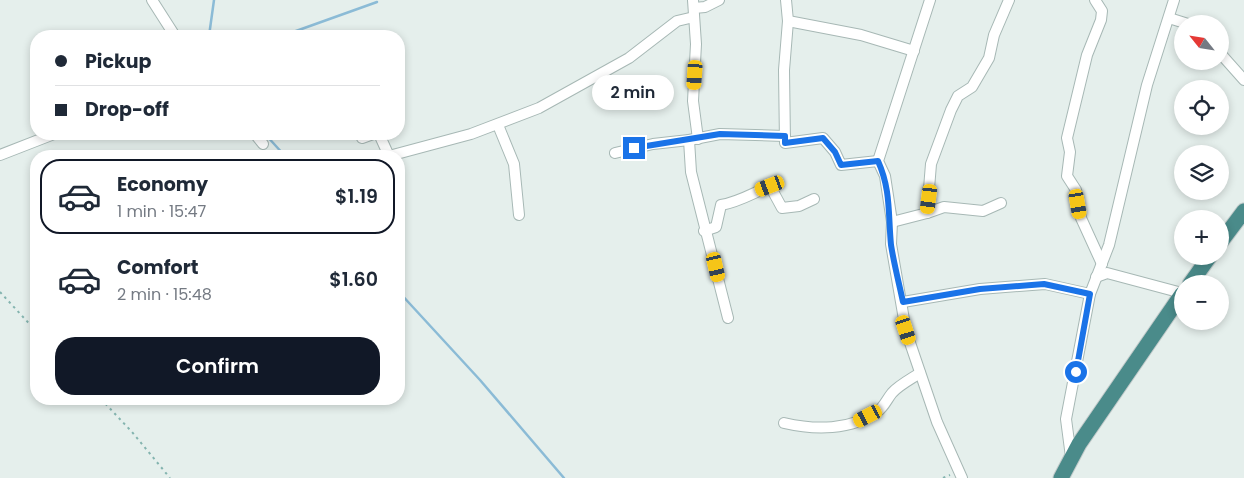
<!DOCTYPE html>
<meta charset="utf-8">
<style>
body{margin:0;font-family:Poppins,sans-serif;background:#f2f2f3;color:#1f2937;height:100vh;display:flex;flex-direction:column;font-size:19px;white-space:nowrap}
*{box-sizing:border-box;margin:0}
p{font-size:16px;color:#747a83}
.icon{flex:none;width:28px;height:28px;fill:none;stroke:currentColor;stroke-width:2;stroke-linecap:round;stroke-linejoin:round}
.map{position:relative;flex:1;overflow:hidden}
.panel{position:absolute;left:30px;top:150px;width:375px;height:255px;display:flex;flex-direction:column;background:#fff;border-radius:20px;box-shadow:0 2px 8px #0003}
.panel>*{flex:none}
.banner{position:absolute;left:30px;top:30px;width:375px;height:110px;border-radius:20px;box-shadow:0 2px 8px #0003;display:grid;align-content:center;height:110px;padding:0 25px;background:#fff}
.needle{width:32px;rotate:300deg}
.buttons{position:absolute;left:1174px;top:15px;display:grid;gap:10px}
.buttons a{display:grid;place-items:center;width:55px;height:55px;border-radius:50%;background:#fff;box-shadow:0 2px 8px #0003;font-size:25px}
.end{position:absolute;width:22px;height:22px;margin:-11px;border:6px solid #1a73e8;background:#fff;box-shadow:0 0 0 2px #fff}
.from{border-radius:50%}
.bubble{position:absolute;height:35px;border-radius:18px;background:#fff;box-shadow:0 2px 8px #0003;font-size:16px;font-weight:600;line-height:35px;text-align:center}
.car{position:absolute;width:15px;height:30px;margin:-15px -8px;border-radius:6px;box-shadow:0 0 4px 1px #0007;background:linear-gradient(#f5c518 24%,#345 0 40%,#f5c518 0 76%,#345 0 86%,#f5c518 0)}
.banner b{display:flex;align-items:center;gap:18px;height:48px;font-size:19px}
.banner b+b{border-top:1px solid #e0e1e3}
.banner i{width:12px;height:12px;background:#1f2937}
ul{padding:9px 0 0;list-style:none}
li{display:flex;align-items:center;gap:15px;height:75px;margin:0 10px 8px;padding:0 15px;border:2px solid transparent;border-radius:20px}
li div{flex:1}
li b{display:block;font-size:19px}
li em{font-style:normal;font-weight:600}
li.current{border-color:#111827}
li>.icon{width:45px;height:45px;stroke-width:1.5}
.button{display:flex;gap:10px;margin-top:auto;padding:10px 25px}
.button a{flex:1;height:58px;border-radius:20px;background:#111827;color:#fff;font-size:20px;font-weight:600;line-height:58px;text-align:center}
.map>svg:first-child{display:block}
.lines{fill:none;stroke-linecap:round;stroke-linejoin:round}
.stream{stroke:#8bbbd6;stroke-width:2.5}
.minor-casing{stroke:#a7b8b5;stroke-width:12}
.trunk-casing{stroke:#c1caca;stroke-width:17}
.path{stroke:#84b4af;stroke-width:2;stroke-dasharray:2.5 4;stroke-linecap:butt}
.minor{stroke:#fff;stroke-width:10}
.trunk{stroke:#4a8b8a;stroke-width:15}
.route{stroke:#1a73e8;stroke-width:6}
</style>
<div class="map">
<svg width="1244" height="478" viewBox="0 0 1244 478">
<rect width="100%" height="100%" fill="#e5efec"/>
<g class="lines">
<g class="stream">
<polyline points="209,36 214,0"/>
<polyline points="282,36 377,2"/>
<polyline points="265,134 285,156"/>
<polyline points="399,292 480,380 564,478"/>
</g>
<defs>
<g id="minor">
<polyline points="152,0 175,36"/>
<polyline points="693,0 696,44 693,101 698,139"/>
<polyline points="786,0 788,21 784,70 785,143 823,138 835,152 841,165 878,161"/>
<polyline points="930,0 878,161 885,176 892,222 891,244 906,331 937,422 962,478"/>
<polyline points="1095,0 1102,11 1101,20 1087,55 1067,138 1070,152 1067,176 1076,190 1081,218 1102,264"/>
<polyline points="694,8 705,7 719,0"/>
<polyline points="1169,18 1188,24"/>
<polyline points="788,21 861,35 914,51"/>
<polyline points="1220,53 1244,80"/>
<polyline points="498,125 514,164 519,215"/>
<polyline points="255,134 263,144"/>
<polyline points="360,134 362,138 373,134"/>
<polyline points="379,134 389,156 471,134 539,108 629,58 677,21 694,17"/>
<polyline points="689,140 691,172 728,318"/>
<polyline points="615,153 653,144 689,140 720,134 785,136"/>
<polyline points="0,155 54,134"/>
<polyline points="927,213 944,207 983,211 1001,203"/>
<polyline points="892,222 927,213 931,164 951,110 958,96 972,87 989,58 994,35 1009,0"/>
<path d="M704 231 716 227 721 205C739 202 753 193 770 186L782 208 799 206 814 199"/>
<polyline points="1096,277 1107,273 1182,293"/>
<polyline points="903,302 980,289 1045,284 1090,294"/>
<path d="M784 423C814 430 851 431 878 411 884 407 887 399 892 393 899 385 911 379 920 373"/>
<polyline points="1071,457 1066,419 1090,294 1109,245 1147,85 1174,0"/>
</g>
<g id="trunk">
<polyline points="1220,243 1244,211"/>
<polyline points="1190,284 1210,256"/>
<polyline points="1061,478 1079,444 1182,294"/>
</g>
</defs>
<use href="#minor" class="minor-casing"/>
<use href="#trunk" class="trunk-casing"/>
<g class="path">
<polyline points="0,292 36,331"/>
<polyline points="101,399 132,432 170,478"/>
<polyline points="943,478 950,475"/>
</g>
<use href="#minor" class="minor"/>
<use href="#trunk" class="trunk"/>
</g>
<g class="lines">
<path class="route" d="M634 148 720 134 785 136V143L823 138 835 152 841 165 878 161C891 190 888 214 891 245 894 264 899 283 903 302L980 289 1044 284 1090 294 1076 372"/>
</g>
</svg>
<div class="buttons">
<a><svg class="needle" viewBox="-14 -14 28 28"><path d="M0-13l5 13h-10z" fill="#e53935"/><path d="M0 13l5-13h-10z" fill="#747a83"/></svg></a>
<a><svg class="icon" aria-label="locate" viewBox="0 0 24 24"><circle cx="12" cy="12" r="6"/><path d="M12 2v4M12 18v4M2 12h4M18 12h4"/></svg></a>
<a><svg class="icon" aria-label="layers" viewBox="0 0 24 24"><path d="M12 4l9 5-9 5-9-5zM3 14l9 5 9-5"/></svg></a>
<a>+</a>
<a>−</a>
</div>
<i class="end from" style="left:1076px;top:372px"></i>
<i class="end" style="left:634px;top:148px"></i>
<div class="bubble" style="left:592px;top:75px;width:82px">2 min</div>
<i class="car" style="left:695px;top:75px;rotate:184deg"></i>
<i class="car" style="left:770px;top:186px;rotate:249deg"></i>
<i class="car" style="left:929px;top:199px;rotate:187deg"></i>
<i class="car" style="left:1078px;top:204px;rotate:170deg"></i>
<i class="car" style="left:716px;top:267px;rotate:167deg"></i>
<i class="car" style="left:906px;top:330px;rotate:162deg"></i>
<i class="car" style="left:868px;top:416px;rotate:243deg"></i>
<div class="banner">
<b><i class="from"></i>Pickup</b>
<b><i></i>Drop-off</b>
</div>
<section class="panel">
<ul>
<li class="current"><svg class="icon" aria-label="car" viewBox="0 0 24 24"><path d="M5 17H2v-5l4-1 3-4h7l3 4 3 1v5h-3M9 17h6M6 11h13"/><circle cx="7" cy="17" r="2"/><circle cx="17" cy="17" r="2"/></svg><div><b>Economy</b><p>1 min · 15:47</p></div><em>$1.19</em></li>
<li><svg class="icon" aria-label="car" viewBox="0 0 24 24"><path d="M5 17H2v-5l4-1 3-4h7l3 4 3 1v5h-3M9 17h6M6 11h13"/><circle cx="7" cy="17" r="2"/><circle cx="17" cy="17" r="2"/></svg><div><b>Comfort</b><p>2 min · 15:48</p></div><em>$1.60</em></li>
</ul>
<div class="button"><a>Confirm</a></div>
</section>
</div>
